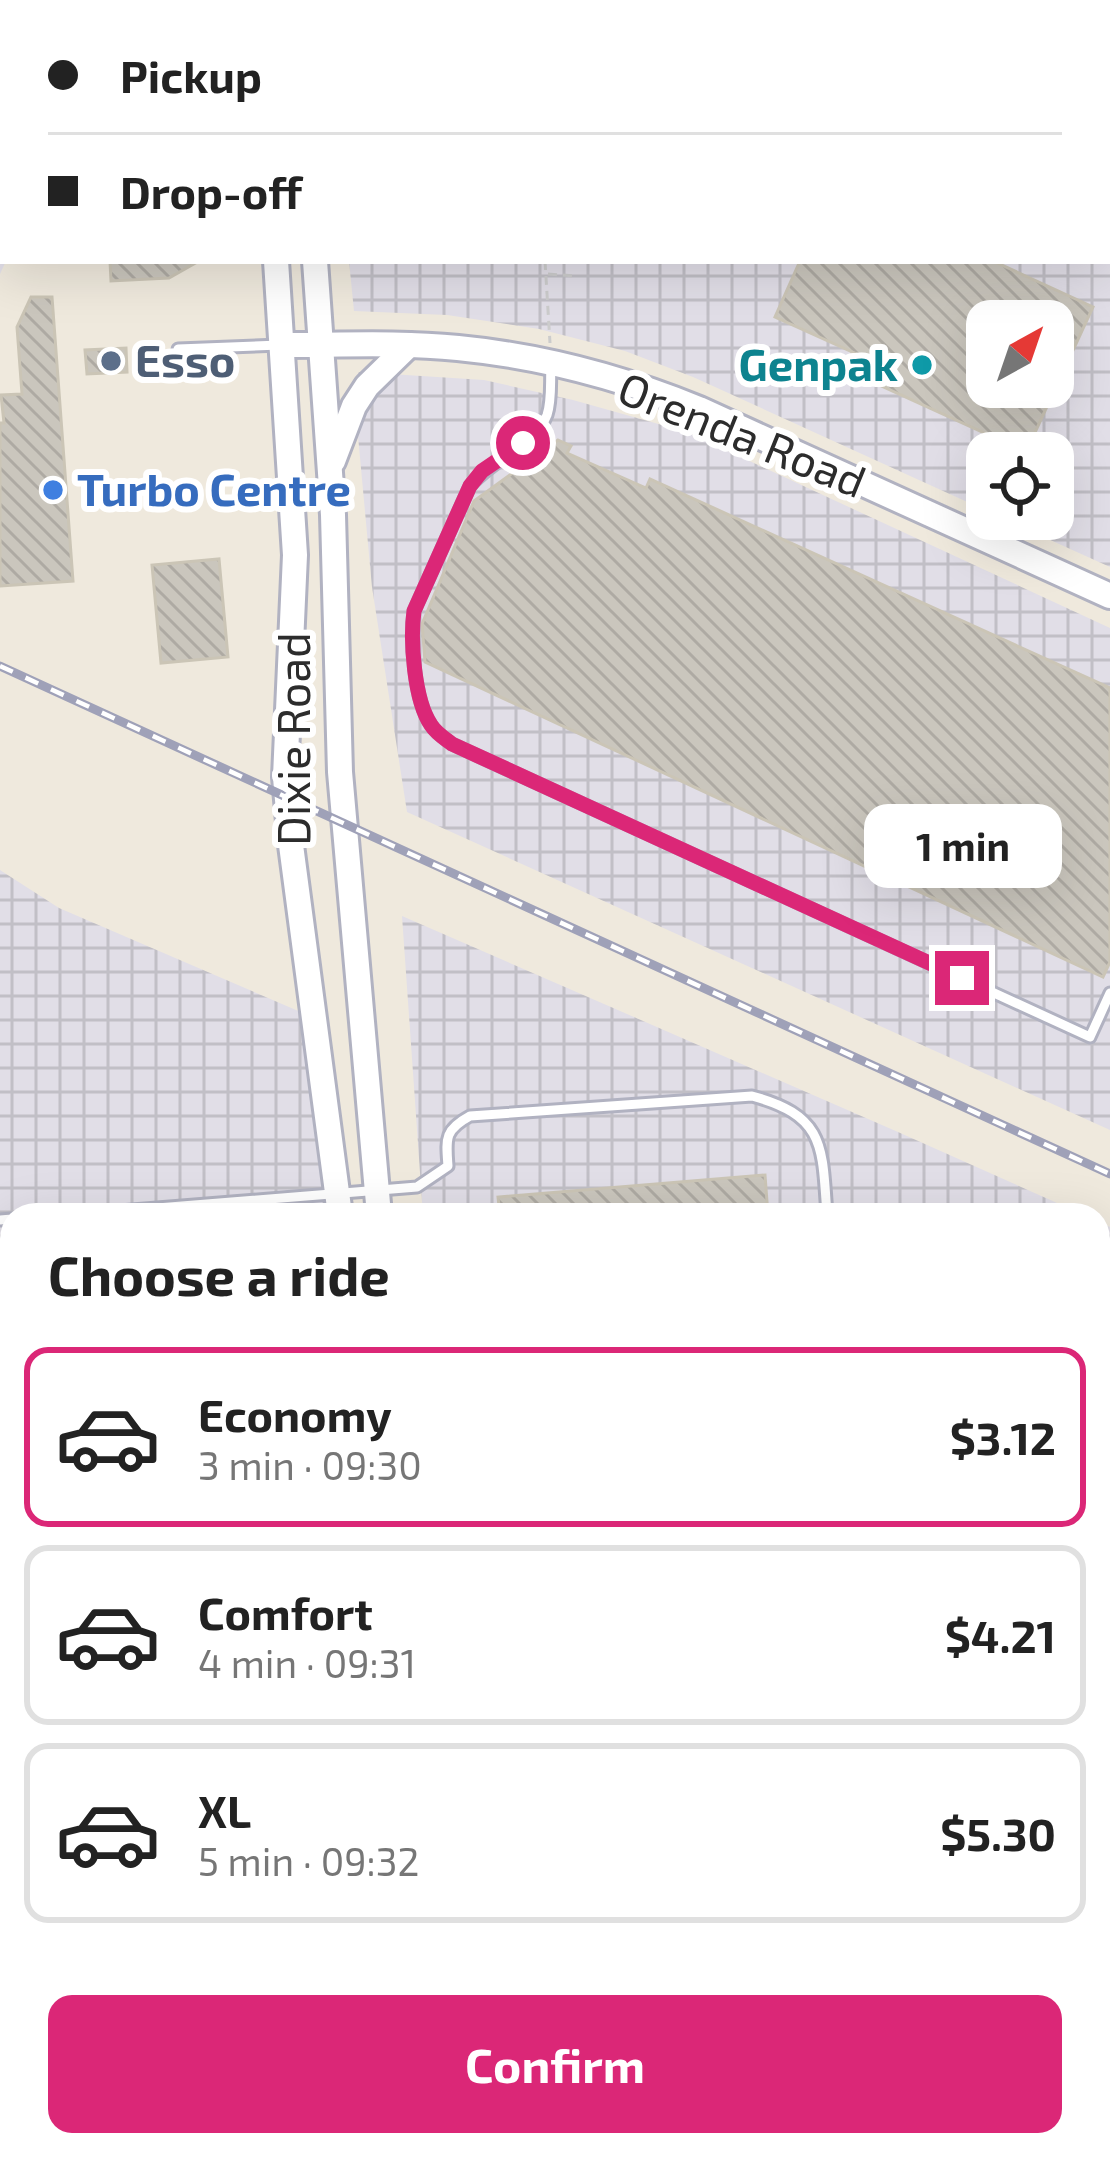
<!DOCTYPE html>
<meta charset="utf-8">
<style>
body{margin:0;font-family:"Exo 2",sans-serif;background:#f6f6f6;color:#222;height:100vh;display:flex;flex-direction:column;font-size:45px;white-space:nowrap}
*{box-sizing:border-box;margin:0}
p{font-size:39px;color:#767676}
.icon{flex:none;width:66px;height:66px;fill:none;stroke:currentColor;stroke-width:2;stroke-linecap:round;stroke-linejoin:round}
.map{position:relative;flex:1;overflow:hidden}
.panel{position:absolute;left:0px;top:1203px;width:1110px;height:954px;display:flex;flex-direction:column;background:#fff;border-radius:36px 36px 0 0;box-shadow:0 12px 48px #0002}
.panel>*{flex:none}
.banner{position:absolute;left:0px;top:0px;width:1110px;height:264px;box-shadow:0 12px 48px #0002;display:grid;align-content:center;height:264px;padding:0 48px;background:#fff}
.needle{width:78px;rotate:40deg}
.controls{position:absolute;left:966px;top:300px;display:grid;gap:24px}
.controls a{display:grid;place-items:center;width:108px;height:108px;border-radius:24px;background:#fff;box-shadow:0 12px 48px #0002;font-size:60px}
.end{position:absolute;width:54px;height:54px;margin:-27px;border:15px solid #db2777;background:#fff;box-shadow:0 0 0 6px #fff}
.from{border-radius:50%}
.bubble{position:absolute;height:84px;border-radius:24px;background:#fff;box-shadow:0 12px 48px #0002;font-size:39px;font-weight:700;line-height:84px;text-align:center}
.banner b{display:flex;align-items:center;gap:42px;height:114px;font-size:45px}
.banner b+b{border-top:3px solid #e0e0e0}
.banner i{width:30px;height:30px;background:#222}
ul{padding:0;list-style:none}
li{display:flex;align-items:center;gap:36px;height:180px;margin:0 24px 18px;padding:0 24px;border:6px solid #e0e0e0;border-radius:24px}
li div{flex:1}
li b{display:block;font-size:45px}
li em{font-style:normal;font-weight:700}
li.current{border-color:#db2777}
li>.icon{width:108px;height:108px;stroke-width:1.5}
h2{padding:0 48px;font-size:54px;line-height:144px}
.cta{display:flex;gap:24px;margin-top:auto;padding:24px 48px}
.cta a{flex:1;height:138px;border-radius:24px;background:#db2777;color:#fff;font-size:48px;font-weight:700;line-height:138px;text-align:center}
.map>svg:first-child{display:block}
.industrial{fill:url(#industrial-grid);fill-rule:evenodd}
.education{fill:#f2e9cb}
.building{fill:url(#building-back-hatch);stroke:#cbc5b6;stroke-width:3;fill-rule:evenodd}
.lines{fill:none;stroke-linecap:round;stroke-linejoin:round}
.lane-casing{stroke:#b1b2c1;stroke-width:15}
.secondary-casing{stroke:#b1b2c1;stroke-width:30}
.path{stroke:#ccc;stroke-width:3;stroke-dasharray:9 6;stroke-linecap:butt}
.lane{stroke:#fff;stroke-width:9}
.secondary{stroke:#fff;stroke-width:24}
.rail-casing{stroke:#9fa1b8;stroke-width:9}
.rail{stroke:#fff;stroke-width:4.5;stroke-dasharray:14;stroke-linecap:butt}
.route{stroke:#db2777;stroke-width:15}
.service-dot{fill:#5c6f8a;stroke:#fff;stroke-width:4.5}
.culture-dot{fill:#0f9aa8;stroke:#fff;stroke-width:4.5}
.shop-dot{fill:#3f7fe0;stroke:#fff;stroke-width:4.5}
.labels{text-anchor:middle;stroke-width:12;stroke-linejoin:round;paint-order:stroke}
.service-label{font-size:45px;font-weight:bold;fill:#4e5e75;stroke:#fff;text-anchor:start}
.culture-label{font-size:45px;font-weight:bold;fill:#0d838f;stroke:#fff;text-anchor:end}
.street-label{font-size:45px;fill:#2c2c2c;stroke:#fff}
.shop-label{font-size:45px;font-weight:bold;fill:#366cbe;stroke:#fff;text-anchor:start}
</style>
<div class="map">
<svg width="1110" height="2157" viewBox="0 0 1110 2157">
<defs>
<pattern id="industrial-grid" width="8" height="8" patternUnits="userSpaceOnUse" patternTransform="scale(3)"><rect width="8" height="8" fill="#e1dee7"/><path d="M0 4h8M4 0v8" fill="none" stroke="#c1bfc6"/></pattern>
<pattern id="building-back-hatch" width="6" height="6" patternUnits="userSpaceOnUse" patternTransform="scale(3)"><rect width="6" height="6" fill="#cac6bd"/><path d="M-1 5l2 2M0 0l6 6M5-1l2 2" fill="none" stroke="#aeaaa3"/></pattern>
</defs>
<rect width="100%" height="100%" fill="#efe9dd"/>
<g class="industrial">
<polygon points="0,0 78,0 85,3 3,3 3,261 6,261 0,274"/>
<polygon points="329,0 832,0 838,3 329,3"/>
<path d="M1107 126 1110 127V567L1004 519H1053V453H987V511L693 377 625 351 539 329 447 315 354 311 349 261H1107ZM987 321H1053V387H987Z"/>
<polygon points="359,372 484,380 573,400 687,432 1110,628 1110,1130 407,812 372,587 353,382"/>
<polygon points="0,870 59,908 310,1016 329,1215 12,1215 12,2145 440,2145 422,2157 0,2157"/>
<polygon points="402,916 898,1132 1084,1215 423,1215"/>
<polygon points="1098,1221 1110,1227 1110,2034 1098,2036"/>
</g>
<polygon class="education" points="832,0 1110,0 1110,127 1107,126 1107,3 838,3"/>
<g class="building">
<polygon points="110,261 199,261 169,278 111,281"/>
<path d="M800 261H993L1093 307 1026 452 853 373 861 356 775 317ZM987 321H1053V387H987Z"/>
<polygon points="31,297 52,297 73,581 0,586 0,423 4,423 1,395 22,394 17,327"/>
<polygon points="126,348 127,372 87,374 85,350"/>
<polygon points="558,440 571,446 567,453 646,488 650,479 1110,688 1110,962 1103,977 425,662 422,624 474,501"/>
<polygon points="219,559 228,657 161,663 152,565"/>
<polygon points="765,1175 768,1215 500,1215 498,1197"/>
</g>
<g class="lines">
<defs>
<g id="lane">
<polyline points="178,349 280,345"/>
<path d="M551 367C550 382 552 400 547 415 537 442 490 462 470 486L414 611C410 640 414 700 431 725 436 733 444 738 452 744L1090 1037 1110 993"/>
<path d="M70 1215 417 1187 448 1166C446 1139 444 1130 470 1116L752 1096C826 1116 822 1147 827 1215"/>
<polyline points="0,1220 12,1219"/>
<polyline points="8,2069 12,2068"/>
<polyline points="105,2145 106,2157"/>
</g>
<g id="secondary">
<polyline points="250,0 250,3"/>
<polyline points="296,0 296,3"/>
<polyline points="276,261 295,555 285,777 291,845 340,1215"/>
<polyline points="315,261 333,515 340,772 379,1215"/>
<path d="M283 345C341 345 400 342 458 348 540 356 623 378 699 409L1110 596"/>
<polyline points="333,461 354,406 367,386 409,345"/>
<polyline points="1098,2071 1110,2070"/>
<polyline points="1098,2109 1110,2108"/>
<polyline points="492,2145 493,2157"/>
<polyline points="428,2157 438,2145"/>
<polyline points="533,2157 601,2145"/>
<polyline points="775,2157 854,2145"/>
</g>
</defs>
<use href="#lane" class="lane-casing"/>
<use href="#secondary" class="secondary-casing"/>
<g class="path">
<polyline points="545,261 550,343"/>
<polyline points="548,274 575,276"/>
</g>
<use href="#lane" class="lane"/>
<use href="#secondary" class="secondary"/>
<defs>
<polyline id="rail" points="0,666 1110,1174"/>
</defs>
<use href="#rail" class="rail-casing"/>
<use href="#rail" class="rail"/>
</g>
<g class="lines">
<path class="route" d="M523 443 482 471 470 486 414 611C410 640 414 700 431 725 436 733 444 738 452 744L962 978"/>
</g>
<circle class="service-dot" cx="111" cy="361" r="12"/>
<circle class="culture-dot" cx="922" cy="365" r="12"/>
<circle class="shop-dot" cx="53" cy="490" r="12"/>
<g class="labels">
<g class="service-label">
<text x="135" y="377">Esso</text>
</g>
<g class="culture-label">
<text x="898" y="381">Genpak</text>
</g>
<g class="street-label">
<text transform="translate(742 435) rotate(22)" y="16">Orenda Road</text>
<text transform="translate(294 739) rotate(-90)" y="16">Dixie Road</text>
</g>
<g class="shop-label">
<text x="77" y="506">Turbo Centre</text>
</g>
</g>
</svg>
<div class="controls">
<a><svg class="needle" viewBox="-14 -14 28 28"><path d="M0-13l5 13h-10z" fill="#e53935"/><path d="M0 13l5-13h-10z" fill="#767676"/></svg></a>
<a><svg class="icon" aria-label="locate" viewBox="0 0 24 24"><circle cx="12" cy="12" r="6"/><path d="M12 2v4M12 18v4M2 12h4M18 12h4"/></svg></a>
</div>
<i class="end from" style="left:523px;top:443px"></i>
<i class="end" style="left:962px;top:978px"></i>
<div class="bubble" style="left:864px;top:804px;width:198px">1 min</div>
<div class="banner">
<b><i class="from"></i>Pickup</b>
<b><i></i>Drop-off</b>
</div>
<section class="panel">
<h2>Choose a ride</h2>
<ul>
<li class="current"><svg class="icon" aria-label="car" viewBox="0 0 24 24"><path d="M5 17H2v-5l4-1 3-4h7l3 4 3 1v5h-3M9 17h6M6 11h13"/><circle cx="7" cy="17" r="2"/><circle cx="17" cy="17" r="2"/></svg><div><b>Economy</b><p>3 min · 09:30</p></div><em>$3.12</em></li>
<li><svg class="icon" aria-label="car" viewBox="0 0 24 24"><path d="M5 17H2v-5l4-1 3-4h7l3 4 3 1v5h-3M9 17h6M6 11h13"/><circle cx="7" cy="17" r="2"/><circle cx="17" cy="17" r="2"/></svg><div><b>Comfort</b><p>4 min · 09:31</p></div><em>$4.21</em></li>
<li><svg class="icon" aria-label="car" viewBox="0 0 24 24"><path d="M5 17H2v-5l4-1 3-4h7l3 4 3 1v5h-3M9 17h6M6 11h13"/><circle cx="7" cy="17" r="2"/><circle cx="17" cy="17" r="2"/></svg><div><b>XL</b><p>5 min · 09:32</p></div><em>$5.30</em></li>
</ul>
<div class="cta"><a>Confirm</a></div>
</section>
</div>
